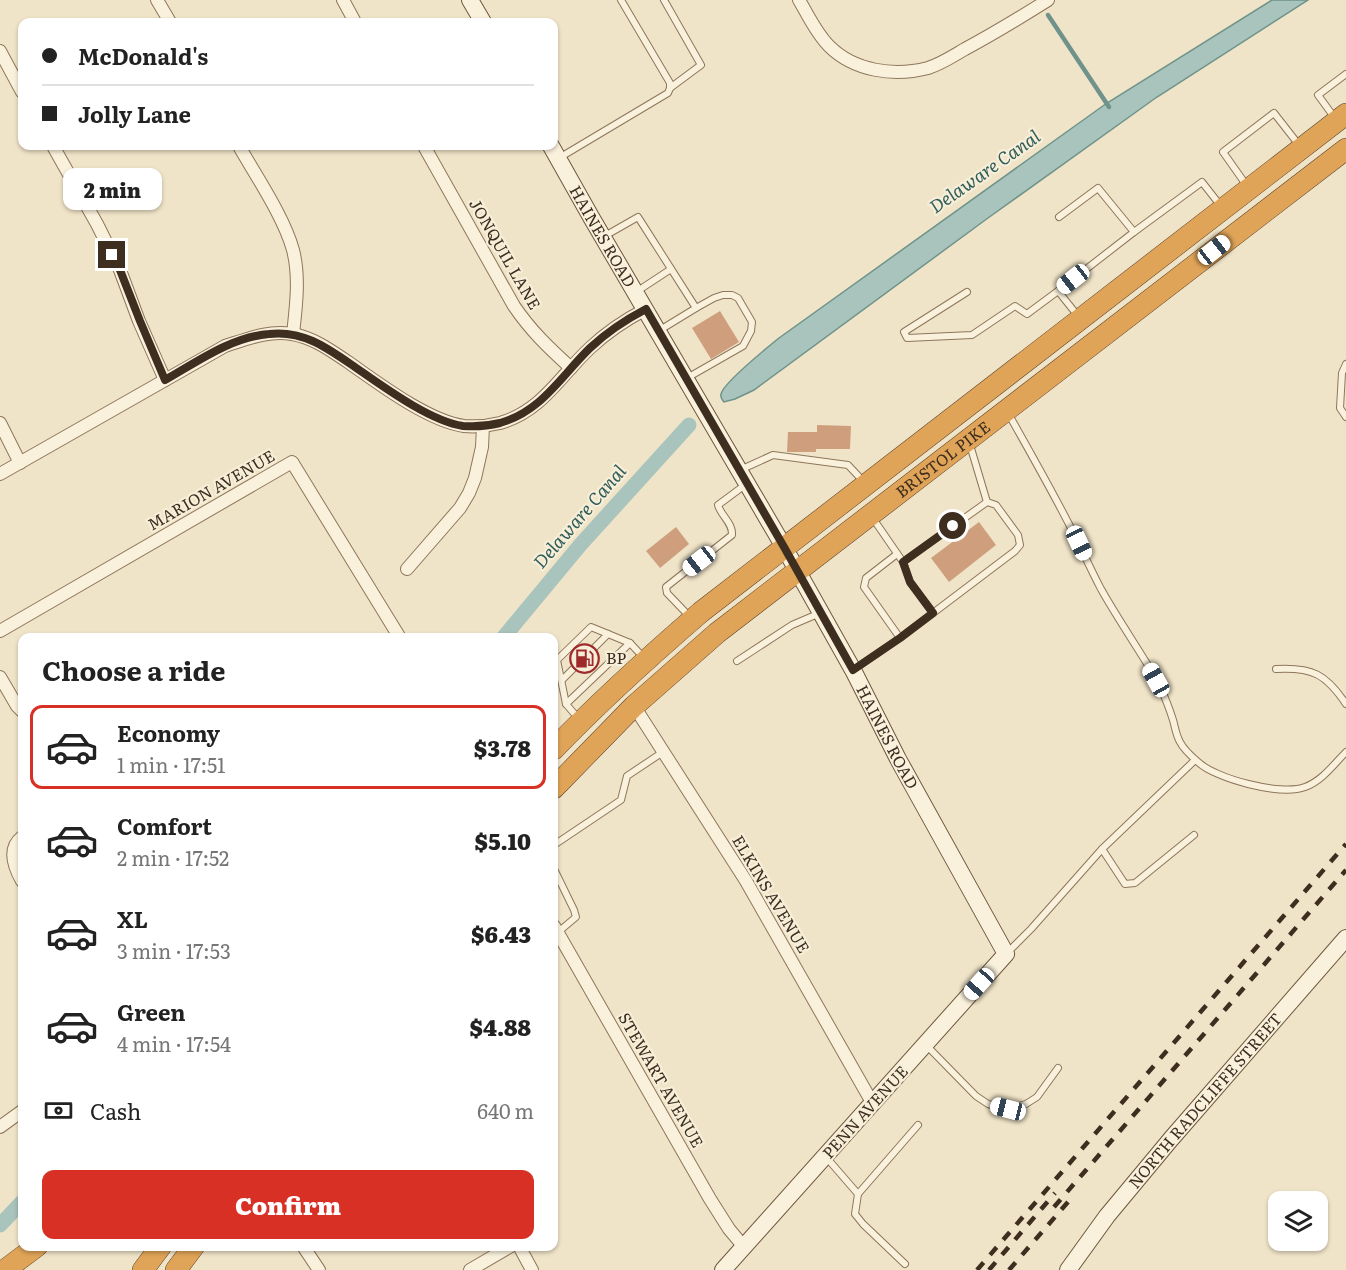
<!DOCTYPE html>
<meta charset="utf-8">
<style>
body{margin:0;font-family:Literata,serif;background:#f6f6f6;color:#222;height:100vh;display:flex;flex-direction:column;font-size:22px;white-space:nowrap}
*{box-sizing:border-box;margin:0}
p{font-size:20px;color:#767676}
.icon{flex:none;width:33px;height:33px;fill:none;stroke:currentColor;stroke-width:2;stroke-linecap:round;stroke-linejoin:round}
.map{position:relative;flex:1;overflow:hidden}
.side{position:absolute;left:18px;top:633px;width:540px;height:618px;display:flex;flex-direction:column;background:#fff;border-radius:12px;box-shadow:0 2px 4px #0004}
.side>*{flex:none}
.top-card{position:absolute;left:18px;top:18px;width:540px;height:132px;border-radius:12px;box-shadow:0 2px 4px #0004;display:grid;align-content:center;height:132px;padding:0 24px;background:#fff}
.buttons{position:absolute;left:1268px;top:1191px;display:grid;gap:12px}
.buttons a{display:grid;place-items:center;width:60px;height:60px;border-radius:12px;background:#fff;box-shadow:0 2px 4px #0004;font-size:30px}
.end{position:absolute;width:27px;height:27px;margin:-14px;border:8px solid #3d2e20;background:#fff;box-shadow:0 0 0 3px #fff}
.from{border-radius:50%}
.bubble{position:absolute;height:42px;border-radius:12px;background:#fff;box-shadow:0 2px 4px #0004;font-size:20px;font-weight:800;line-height:42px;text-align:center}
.car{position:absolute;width:18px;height:36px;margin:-18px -9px;border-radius:8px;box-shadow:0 0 4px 2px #0007;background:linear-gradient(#fff 24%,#345 0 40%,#fff 0 76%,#345 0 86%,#fff 0)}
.top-card b{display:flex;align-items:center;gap:21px;height:57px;font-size:22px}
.top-card b+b{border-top:2px solid #e0e0e0}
.top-card i{width:15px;height:15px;background:#222}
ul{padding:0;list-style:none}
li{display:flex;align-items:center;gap:18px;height:84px;margin:0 12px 9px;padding:0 12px;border:3px solid transparent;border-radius:12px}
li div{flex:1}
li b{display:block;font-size:22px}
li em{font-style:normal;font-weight:800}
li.on{border-color:#d93025}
li>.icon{width:54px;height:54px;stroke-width:1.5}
h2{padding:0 24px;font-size:27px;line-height:72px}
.pay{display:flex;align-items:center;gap:15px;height:66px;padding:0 24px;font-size:22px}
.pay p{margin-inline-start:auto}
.cta{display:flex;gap:12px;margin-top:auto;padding:12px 24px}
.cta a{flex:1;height:69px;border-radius:12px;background:#d93025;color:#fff;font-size:24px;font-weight:800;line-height:69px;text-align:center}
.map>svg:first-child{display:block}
.water{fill:#a9c4bc;stroke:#6f938a;stroke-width:1.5}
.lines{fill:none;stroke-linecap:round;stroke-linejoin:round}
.stream{stroke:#6f938a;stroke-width:4.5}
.canal{stroke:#a9c4bc;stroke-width:15}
.building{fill:#cf9f7d}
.lane-casing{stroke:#8d765c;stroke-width:8}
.street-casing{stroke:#8d765c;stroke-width:14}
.secondary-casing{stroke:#6f573f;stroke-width:18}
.highway-casing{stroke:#5b4430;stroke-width:22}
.lane{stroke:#faf1dc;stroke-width:6}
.street{stroke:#faf1dc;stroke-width:12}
.secondary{stroke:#faf1dc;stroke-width:16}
.highway{stroke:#e0a458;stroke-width:21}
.rail{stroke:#3d2e20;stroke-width:4.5;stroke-dasharray:10 10;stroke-linecap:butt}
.route{stroke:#3d2e20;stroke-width:8}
.labels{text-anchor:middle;stroke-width:4.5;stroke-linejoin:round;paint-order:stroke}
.street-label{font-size:16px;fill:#3d2e20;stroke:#f7eed8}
.poi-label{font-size:16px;fill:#3d2e20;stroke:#f7eed8;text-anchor:start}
.water-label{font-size:18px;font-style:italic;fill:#2f5d5a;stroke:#f7eed8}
</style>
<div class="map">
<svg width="1346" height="1270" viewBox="0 0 1346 1270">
<rect width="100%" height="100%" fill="#f0e4c8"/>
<path class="water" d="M1272 0H1308L1157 97 988 218 754 390 735 399 724 402C722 399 720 398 721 394 723 383 768 347 779 338L1107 103Z"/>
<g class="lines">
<polyline class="stream" points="1048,15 1109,107"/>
<g class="canal">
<polyline points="503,638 581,544 689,425"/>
<polyline points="0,1225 22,1202"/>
</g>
</g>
<g class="building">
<polygon points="720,311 739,342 711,359 692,328"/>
<polygon points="817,425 851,426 850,449 816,449 816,452 787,452 788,432 817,432"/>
<polygon points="979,522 996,545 949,582 931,558"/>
<polygon points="676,527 689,544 660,568 646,551"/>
</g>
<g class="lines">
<defs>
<g id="lane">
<polyline points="664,0 701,65 670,88"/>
<polyline points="1334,117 1318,95 1346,74"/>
<polyline points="559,158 668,93 670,88 670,83 621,0"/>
<polyline points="1247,186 1223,152 1274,113 1299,145"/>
<polyline points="1059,217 1098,188 1134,232"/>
<polyline points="603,237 638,217 696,308 660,330"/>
<polyline points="636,292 671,269"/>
<polyline points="967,292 904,332 907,338 972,335 1015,306 1027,314 1058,291"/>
<polyline points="1078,316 1058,291 1134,232 1202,182 1220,205"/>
<polyline points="1346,364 1342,373 1340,408 1346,417"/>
<polyline points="687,378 743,346 751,331 752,322 738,298 732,295 723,295 714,298 696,308"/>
<path d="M1008 413C1031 454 1054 494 1075 536 1084 554 1092 572 1101 589 1119 621 1140 651 1158 682 1164 695 1169 707 1173 720 1175 727 1176 735 1180 742 1184 750 1191 756 1198 762 1216 779 1281 796 1305 787 1322 781 1334 764 1346 752"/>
<polyline points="970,445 987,502"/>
<polyline points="740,470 773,455 848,465 863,481"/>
<polyline points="872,517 903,562 910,582 933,613"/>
<polyline points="897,554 866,578 864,587 900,638 1015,551 1020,545 1018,535 996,505 987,502"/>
<polyline points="903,562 987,502"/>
<path d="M690 617 667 593 666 587 732 535C733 523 721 516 718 505L745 485"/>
<polyline points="593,649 608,634"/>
<polyline points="737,661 792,625 820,613"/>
<path d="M1276 669C1312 667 1326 674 1346 704"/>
<polyline points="853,670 900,638"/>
<polyline points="562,680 573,669"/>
<polyline points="566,704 557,660 591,627 630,643"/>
<polyline points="578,718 566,704 630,643 644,658"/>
<polyline points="554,845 621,800 627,776 663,752"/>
<polyline points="1102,849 1125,884 1135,883 1194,835"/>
<polyline points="554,869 574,910 576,917 557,933"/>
<polyline points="1007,953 1031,929 1102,849 1195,760"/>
<polyline points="926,1045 976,1096 988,1104 1008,1109 1026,1104 1037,1097 1058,1068"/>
<polyline points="826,1157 858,1194 855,1214 863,1224 905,1264"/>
<polyline points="858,1194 918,1125"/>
</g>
<g id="street">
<polyline points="157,0 170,22"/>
<polyline points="343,0 355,22"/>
<path d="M799 0C808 15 816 33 829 46 854 71 894 77 928 68 941 64 953 56 965 49 993 34 1021 17 1048 0"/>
<polyline points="0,51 22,92"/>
<polyline points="53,146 97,224 120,270 139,321 165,380"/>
<path d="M239 146C256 176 284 217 293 250 300 277 296 307 293 334"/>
<path d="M424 146 514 306C531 331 549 348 571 368"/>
<polyline points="0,423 20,463"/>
<path d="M0 474 225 346C247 339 268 330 292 334 314 338 330 350 348 362 378 383 428 421 464 426 476 427 488 426 500 423 542 411 560 376 590 348 607 332 625 320 646 309"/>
<polyline points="407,569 460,508 469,493 475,478 482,447 483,426"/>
<polyline points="0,631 292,462 400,638"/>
<polyline points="0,677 17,706 22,711"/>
<polyline points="634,706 746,881 873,1104"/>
<path d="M22 837C7 849 14 867 22 881"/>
<polyline points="554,926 710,1199 729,1229 744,1247"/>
<polyline points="0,1127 22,1111"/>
<polyline points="303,1246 319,1270"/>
<polyline points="519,1246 532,1270"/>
<polyline points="470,1270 511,1246"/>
</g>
<g id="secondary">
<polyline points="470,0 483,22"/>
<path id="s1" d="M551 146 591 217 784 547 853 670 898 759 1006 954 723 1270"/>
<path id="s2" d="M1068 1270 1107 1216 1171 1139 1346 938"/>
</g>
<g id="highway">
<path d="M554 749C600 701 650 656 701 612L1346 114"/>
<path id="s3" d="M554 788 634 706 717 633 1346 149"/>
<polyline points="5,1270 37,1246"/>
<polyline points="143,1270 161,1246"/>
<polyline points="176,1270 194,1246"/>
</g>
</defs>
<use href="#lane" class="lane-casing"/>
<use href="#street" class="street-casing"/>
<use href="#secondary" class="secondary-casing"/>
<use href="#highway" class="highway-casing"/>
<use href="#lane" class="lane"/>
<use href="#street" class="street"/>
<use href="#secondary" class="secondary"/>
<use href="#highway" class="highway"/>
<g class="rail">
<polyline points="1054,1207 1346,870"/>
<polyline points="977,1270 1346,844"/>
<polyline points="989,1270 1055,1193"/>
<polyline points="1009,1270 1068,1202"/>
</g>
</g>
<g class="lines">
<path class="route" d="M112 255 120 270 140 321 165 380C197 362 231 337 269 334 302 330 326 347 352 365 381 385 429 421 463 426 476 427 488 426 500 423 542 411 561 376 590 348 607 332 625 320 646 309L784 547 853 670 900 638 933 613 910 582 903 562 953 526"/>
</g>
<defs>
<symbol id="fuel-ring" viewBox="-11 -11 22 22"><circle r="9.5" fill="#f7eed8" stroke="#9e2a2b" stroke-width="1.5"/><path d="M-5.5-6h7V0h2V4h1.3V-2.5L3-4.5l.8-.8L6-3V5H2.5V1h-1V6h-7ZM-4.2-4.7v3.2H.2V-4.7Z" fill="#9e2a2b"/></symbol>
</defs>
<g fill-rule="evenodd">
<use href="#fuel-ring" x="568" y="642" width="33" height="33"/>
</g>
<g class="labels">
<g class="street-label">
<text dy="6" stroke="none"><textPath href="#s1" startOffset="104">HAINES ROAD</textPath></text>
<text transform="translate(505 254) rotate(60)" y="6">JONQUIL LANE</text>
<text dy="6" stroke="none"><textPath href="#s3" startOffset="510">BRISTOL PIKE</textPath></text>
<text transform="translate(211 490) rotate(-30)" y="6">MARION AVENUE</text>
<text dy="6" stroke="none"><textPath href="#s1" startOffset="680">HAINES ROAD</textPath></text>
<text transform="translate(771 894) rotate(59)" y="6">ELKINS AVENUE</text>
<text transform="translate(661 1080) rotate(60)" y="6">STEWART AVENUE</text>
<text dy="6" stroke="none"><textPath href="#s2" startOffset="218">NORTH RADCLIFFE STREET</textPath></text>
<text transform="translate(865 1112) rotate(-48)" y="6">PENN AVENUE</text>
</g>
<g class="poi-label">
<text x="606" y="664">BP</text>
</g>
<g class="water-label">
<text transform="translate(985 172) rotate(-35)" y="6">Delaware Canal</text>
<text transform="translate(580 517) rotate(-49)" y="6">Delaware Canal</text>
</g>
</g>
</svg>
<div class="buttons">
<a><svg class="icon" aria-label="layers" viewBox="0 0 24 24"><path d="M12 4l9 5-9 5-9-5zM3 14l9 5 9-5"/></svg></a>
</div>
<i class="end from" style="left:953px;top:526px"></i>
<i class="end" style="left:112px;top:255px"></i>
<div class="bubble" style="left:63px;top:168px;width:99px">2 min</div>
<i class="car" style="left:1214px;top:250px;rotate:52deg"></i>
<i class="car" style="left:1073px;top:279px;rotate:232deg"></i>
<i class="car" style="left:1079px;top:543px;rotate:155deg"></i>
<i class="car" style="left:699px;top:561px;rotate:232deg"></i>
<i class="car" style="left:1156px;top:680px;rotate:331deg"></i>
<i class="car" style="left:979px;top:984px;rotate:222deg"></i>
<i class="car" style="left:1008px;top:1109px;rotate:284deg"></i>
<div class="top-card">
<b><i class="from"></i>McDonald's</b>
<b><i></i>Jolly Lane</b>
</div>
<section class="side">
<h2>Choose a ride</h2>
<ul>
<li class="on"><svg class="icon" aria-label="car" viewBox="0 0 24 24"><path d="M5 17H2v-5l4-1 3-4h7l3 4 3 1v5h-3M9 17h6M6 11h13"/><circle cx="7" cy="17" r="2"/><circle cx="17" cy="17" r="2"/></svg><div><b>Economy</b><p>1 min · 17:51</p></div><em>$3.78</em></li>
<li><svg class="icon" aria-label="car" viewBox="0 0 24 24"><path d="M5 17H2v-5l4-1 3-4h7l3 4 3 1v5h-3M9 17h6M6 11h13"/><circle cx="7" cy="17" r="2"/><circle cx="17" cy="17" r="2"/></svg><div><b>Comfort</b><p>2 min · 17:52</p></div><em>$5.10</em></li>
<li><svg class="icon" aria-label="car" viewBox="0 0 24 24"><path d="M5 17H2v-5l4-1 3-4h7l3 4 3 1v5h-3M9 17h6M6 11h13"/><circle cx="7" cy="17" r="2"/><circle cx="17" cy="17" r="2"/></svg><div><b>XL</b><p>3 min · 17:53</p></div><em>$6.43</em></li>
<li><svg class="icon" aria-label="car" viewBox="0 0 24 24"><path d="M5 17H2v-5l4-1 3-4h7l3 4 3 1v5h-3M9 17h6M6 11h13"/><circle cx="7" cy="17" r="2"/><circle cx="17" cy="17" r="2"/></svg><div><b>Green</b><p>4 min · 17:54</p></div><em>$4.88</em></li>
</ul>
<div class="pay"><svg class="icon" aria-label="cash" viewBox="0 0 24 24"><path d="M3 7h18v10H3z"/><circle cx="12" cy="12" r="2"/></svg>Cash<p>640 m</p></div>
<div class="cta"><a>Confirm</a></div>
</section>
</div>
